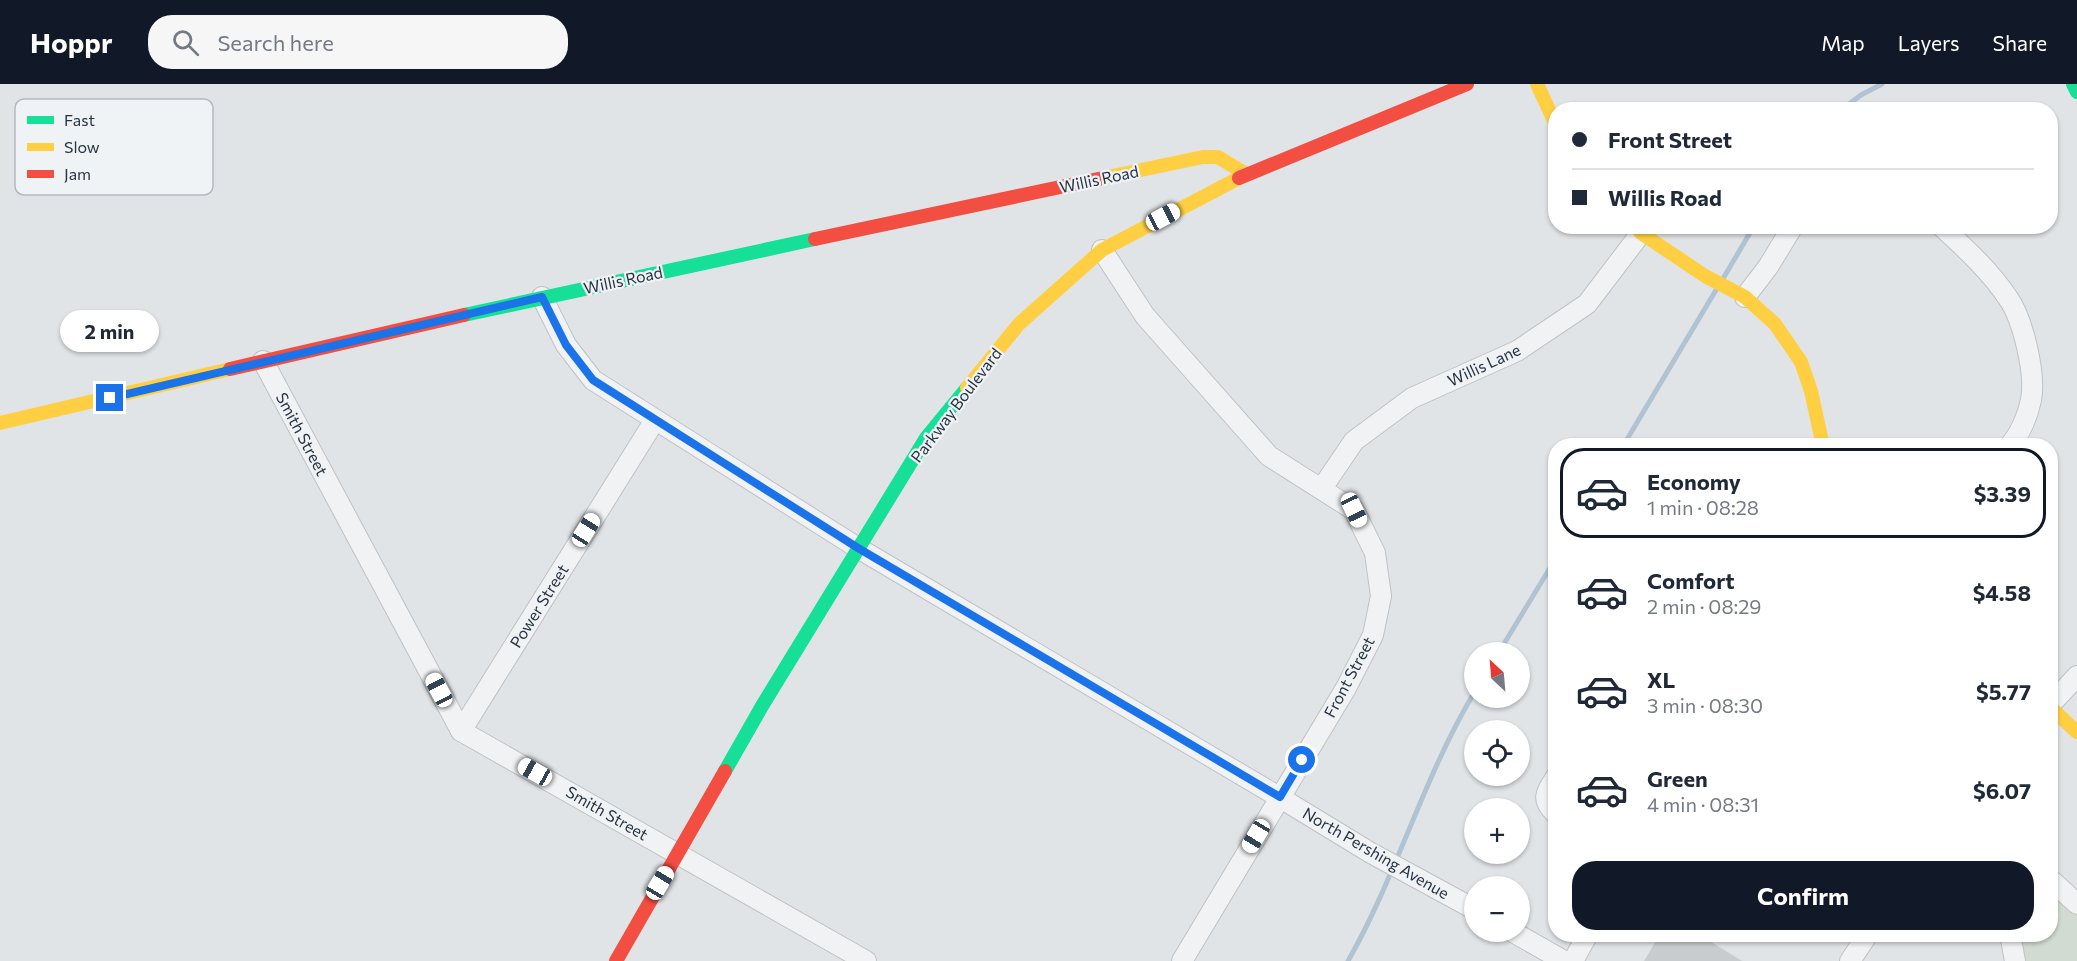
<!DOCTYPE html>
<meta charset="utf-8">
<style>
body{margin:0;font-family:Commissioner,sans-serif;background:#f6f6f7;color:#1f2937;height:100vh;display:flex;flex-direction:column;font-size:22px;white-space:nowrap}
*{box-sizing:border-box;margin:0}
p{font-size:20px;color:#747a83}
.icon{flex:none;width:33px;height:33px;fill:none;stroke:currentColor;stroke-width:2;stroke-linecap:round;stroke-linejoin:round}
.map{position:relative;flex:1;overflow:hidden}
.details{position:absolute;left:1548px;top:354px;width:510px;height:504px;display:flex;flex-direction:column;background:#fff;border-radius:24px;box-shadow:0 2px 4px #0004}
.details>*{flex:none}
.guide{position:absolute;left:1548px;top:18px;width:510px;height:132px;border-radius:24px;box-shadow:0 2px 4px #0004;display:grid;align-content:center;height:132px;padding:0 24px;background:#fff}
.needle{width:39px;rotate:334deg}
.tools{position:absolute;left:1464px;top:558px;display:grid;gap:12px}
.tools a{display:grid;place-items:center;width:66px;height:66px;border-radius:50%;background:#fff;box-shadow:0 2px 4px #0004;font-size:30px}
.end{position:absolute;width:27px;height:27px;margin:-14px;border:8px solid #1a73e8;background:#fff;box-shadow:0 0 0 3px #fff}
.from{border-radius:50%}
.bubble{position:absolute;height:42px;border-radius:21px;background:#fff;box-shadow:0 2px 4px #0004;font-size:20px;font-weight:700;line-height:42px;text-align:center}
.car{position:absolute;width:18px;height:36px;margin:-18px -9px;border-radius:8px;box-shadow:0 0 4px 2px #0007;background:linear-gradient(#fff 24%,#345 0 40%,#fff 0 76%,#345 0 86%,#fff 0)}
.guide b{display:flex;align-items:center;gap:21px;height:57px;font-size:22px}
.guide b+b{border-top:2px solid #e0e1e3}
.guide i{width:15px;height:15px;background:#1f2937}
ul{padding:10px 0 0;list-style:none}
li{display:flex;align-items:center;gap:18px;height:90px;margin:0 12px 9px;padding:0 12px;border:3px solid transparent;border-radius:24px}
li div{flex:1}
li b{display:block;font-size:22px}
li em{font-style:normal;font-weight:700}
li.on{border-color:#111827}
li>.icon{width:54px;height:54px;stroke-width:1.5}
.primary-button{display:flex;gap:12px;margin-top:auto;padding:12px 24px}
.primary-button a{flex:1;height:69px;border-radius:24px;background:#111827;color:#fff;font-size:24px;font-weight:700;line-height:69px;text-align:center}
header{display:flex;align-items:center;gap:36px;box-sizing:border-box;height:84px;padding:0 30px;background:#111827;color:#fff}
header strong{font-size:28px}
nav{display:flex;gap:33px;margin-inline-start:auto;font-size:21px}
.search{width:420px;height:54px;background:#f6f6f7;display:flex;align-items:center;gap:15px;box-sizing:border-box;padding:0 21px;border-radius:24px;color:#747a83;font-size:22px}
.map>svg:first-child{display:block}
.green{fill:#d2dbd2}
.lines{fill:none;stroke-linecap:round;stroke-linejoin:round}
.stream{stroke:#afc3d3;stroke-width:5}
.building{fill:#c9cccf;filter:url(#shadow)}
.street-casing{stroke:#bfc2c5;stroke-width:22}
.street{stroke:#f1f2f3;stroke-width:20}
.fast{stroke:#16e098;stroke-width:14}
.slow{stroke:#ffcf43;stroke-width:14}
.jam{stroke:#f24e42;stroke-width:14}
.route{stroke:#1a73e8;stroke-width:8}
.labels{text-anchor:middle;stroke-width:4.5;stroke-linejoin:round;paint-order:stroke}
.street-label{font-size:16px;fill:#273341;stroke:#eff3f6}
.key{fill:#eff3f6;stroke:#b3b9c0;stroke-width:1.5}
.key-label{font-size:16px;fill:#273341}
</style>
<header>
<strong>Hoppr</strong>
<div class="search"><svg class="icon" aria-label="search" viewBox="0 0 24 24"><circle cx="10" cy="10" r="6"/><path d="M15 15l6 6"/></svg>Search here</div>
<nav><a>Map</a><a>Layers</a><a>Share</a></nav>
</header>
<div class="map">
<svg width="2077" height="877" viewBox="0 0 2077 877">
<defs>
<filter id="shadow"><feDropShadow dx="5.5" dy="5.5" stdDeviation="1.5" flood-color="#0004"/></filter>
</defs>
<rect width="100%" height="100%" fill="#e1e4e7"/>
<polygon class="green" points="2051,807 2077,830 2077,877 2021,877 2016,851 2050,850"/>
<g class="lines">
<g class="stream">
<polyline points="1841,26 1861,11 1882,0"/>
<polyline points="1724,193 1754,142"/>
<polyline points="1623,362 1716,206"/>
<polyline points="1499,568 1556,474"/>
<path d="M1348 877C1397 791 1423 694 1474 609"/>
</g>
</g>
<polygon class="building" points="1660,850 1698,850 1742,877 1644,877"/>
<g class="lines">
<defs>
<g id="street">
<path d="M1941 142C1965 164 1990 187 2008 214 2023 235 2036 290 2031 316 2028 331 2020 351 2009 362"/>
<polyline points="1102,166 1145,232 1269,372 1354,426 1375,469 1381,512 1373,551 1346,604 1182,877"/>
<polyline points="542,213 566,261 593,296 858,464 1279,713 1371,769 1474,825"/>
<polyline points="1745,213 1768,183 1793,142"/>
<polyline points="263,277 461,647 866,877"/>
<polyline points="1322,404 1354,357 1412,314 1517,267 1587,220 1641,149"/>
<polyline points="2050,621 2077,592"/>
<polyline points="461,647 655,336"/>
<path d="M1556 693C1546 709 1540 715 1556 730"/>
<polyline points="2050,795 2077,820"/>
<polyline points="1513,848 1564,877"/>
<polyline points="2010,850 2015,877"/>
<polyline points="1573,877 1588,850"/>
<polyline points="1850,877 1868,850"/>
</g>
</defs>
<use href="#street" class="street-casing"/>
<use href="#street" class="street"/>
<g class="fast">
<polyline points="2073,0 2077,8"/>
<polyline points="464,231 815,155"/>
<polyline points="725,687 762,622 926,354 967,304"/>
</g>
<g class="slow">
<polyline points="1537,0 1556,41"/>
<polyline points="1103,94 1203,73 1218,73 1246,90"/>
<polyline points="1635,142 1641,149 1705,192 1745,213 1775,240 1801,278 1811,307 1823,362"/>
<polyline points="967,304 1019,240 1102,166 1239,94"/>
<polyline points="0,339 230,285"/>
<polyline points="2050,623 2077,648"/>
</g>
<g class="jam">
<polyline points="1239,94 1467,0"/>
<polyline points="815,155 1103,94"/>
<polyline points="230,285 464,231"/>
<polyline points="616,877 725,687"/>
</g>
</g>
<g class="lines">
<polyline class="route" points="110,314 542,213 566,261 593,296 858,464 1280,713 1302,676"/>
</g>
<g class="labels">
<g class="street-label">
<text transform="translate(1099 95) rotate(-12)" y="6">Willis Road</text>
<text transform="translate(623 196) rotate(-12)" y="6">Willis Road</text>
<text transform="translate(1484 281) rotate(-25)" y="6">Willis Lane</text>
<text transform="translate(956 321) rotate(-53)" y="6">Parkway Boulevard</text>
<text transform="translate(302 350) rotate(62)" y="6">Smith Street</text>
<text transform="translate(539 522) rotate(-58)" y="6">Power Street</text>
<text transform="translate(1349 593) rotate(-62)" y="6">Front Street</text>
<text transform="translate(607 729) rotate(30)" y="6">Smith Street</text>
<text transform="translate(1376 769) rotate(30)" y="6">North Pershing Avenue</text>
</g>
</g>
<rect x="15" y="15" width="198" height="96" rx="9" class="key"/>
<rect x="27" y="32" width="27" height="8" fill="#16e098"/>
<rect x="27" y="59" width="27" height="8" fill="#ffcf43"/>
<rect x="27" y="86" width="27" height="8" fill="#f24e42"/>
<g class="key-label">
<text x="64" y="42">Fast</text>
<text x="64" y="69">Slow</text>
<text x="64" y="96">Jam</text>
</g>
</svg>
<div class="tools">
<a><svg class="needle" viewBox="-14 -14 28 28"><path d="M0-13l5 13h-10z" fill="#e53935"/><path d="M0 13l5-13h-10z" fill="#747a83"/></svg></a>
<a><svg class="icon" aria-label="locate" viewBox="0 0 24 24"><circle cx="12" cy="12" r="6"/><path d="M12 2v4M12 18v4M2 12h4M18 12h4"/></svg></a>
<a>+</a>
<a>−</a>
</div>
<i class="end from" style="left:1302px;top:676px"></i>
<i class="end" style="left:110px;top:314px"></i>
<div class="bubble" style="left:60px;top:226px;width:99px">2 min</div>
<i class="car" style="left:1163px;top:133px;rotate:62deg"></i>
<i class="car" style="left:1354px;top:426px;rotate:155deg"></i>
<i class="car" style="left:586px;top:446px;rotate:32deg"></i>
<i class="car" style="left:439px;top:606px;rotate:332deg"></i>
<i class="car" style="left:535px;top:688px;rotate:299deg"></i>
<i class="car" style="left:1256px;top:752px;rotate:211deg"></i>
<i class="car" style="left:660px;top:799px;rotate:31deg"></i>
<div class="guide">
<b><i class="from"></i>Front Street</b>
<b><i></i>Willis Road</b>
</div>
<section class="details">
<ul>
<li class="on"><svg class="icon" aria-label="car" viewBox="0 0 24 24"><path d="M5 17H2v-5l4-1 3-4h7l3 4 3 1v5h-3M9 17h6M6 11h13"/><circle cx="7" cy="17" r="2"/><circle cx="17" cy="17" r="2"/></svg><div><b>Economy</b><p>1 min · 08:28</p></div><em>$3.39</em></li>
<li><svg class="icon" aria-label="car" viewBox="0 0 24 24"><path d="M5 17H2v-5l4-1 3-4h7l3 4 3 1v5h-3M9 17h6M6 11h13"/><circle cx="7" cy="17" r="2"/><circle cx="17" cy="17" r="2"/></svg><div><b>Comfort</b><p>2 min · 08:29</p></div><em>$4.58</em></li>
<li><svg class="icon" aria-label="car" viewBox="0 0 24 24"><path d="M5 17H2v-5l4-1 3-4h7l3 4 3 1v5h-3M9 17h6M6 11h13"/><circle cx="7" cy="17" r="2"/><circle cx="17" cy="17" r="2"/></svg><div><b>XL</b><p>3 min · 08:30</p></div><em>$5.77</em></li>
<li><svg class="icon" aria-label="car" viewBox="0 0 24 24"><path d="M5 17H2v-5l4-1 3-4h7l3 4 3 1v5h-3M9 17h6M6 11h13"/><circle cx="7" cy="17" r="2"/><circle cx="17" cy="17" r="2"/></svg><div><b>Green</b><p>4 min · 08:31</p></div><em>$6.07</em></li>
</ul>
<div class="primary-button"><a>Confirm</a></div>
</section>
</div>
